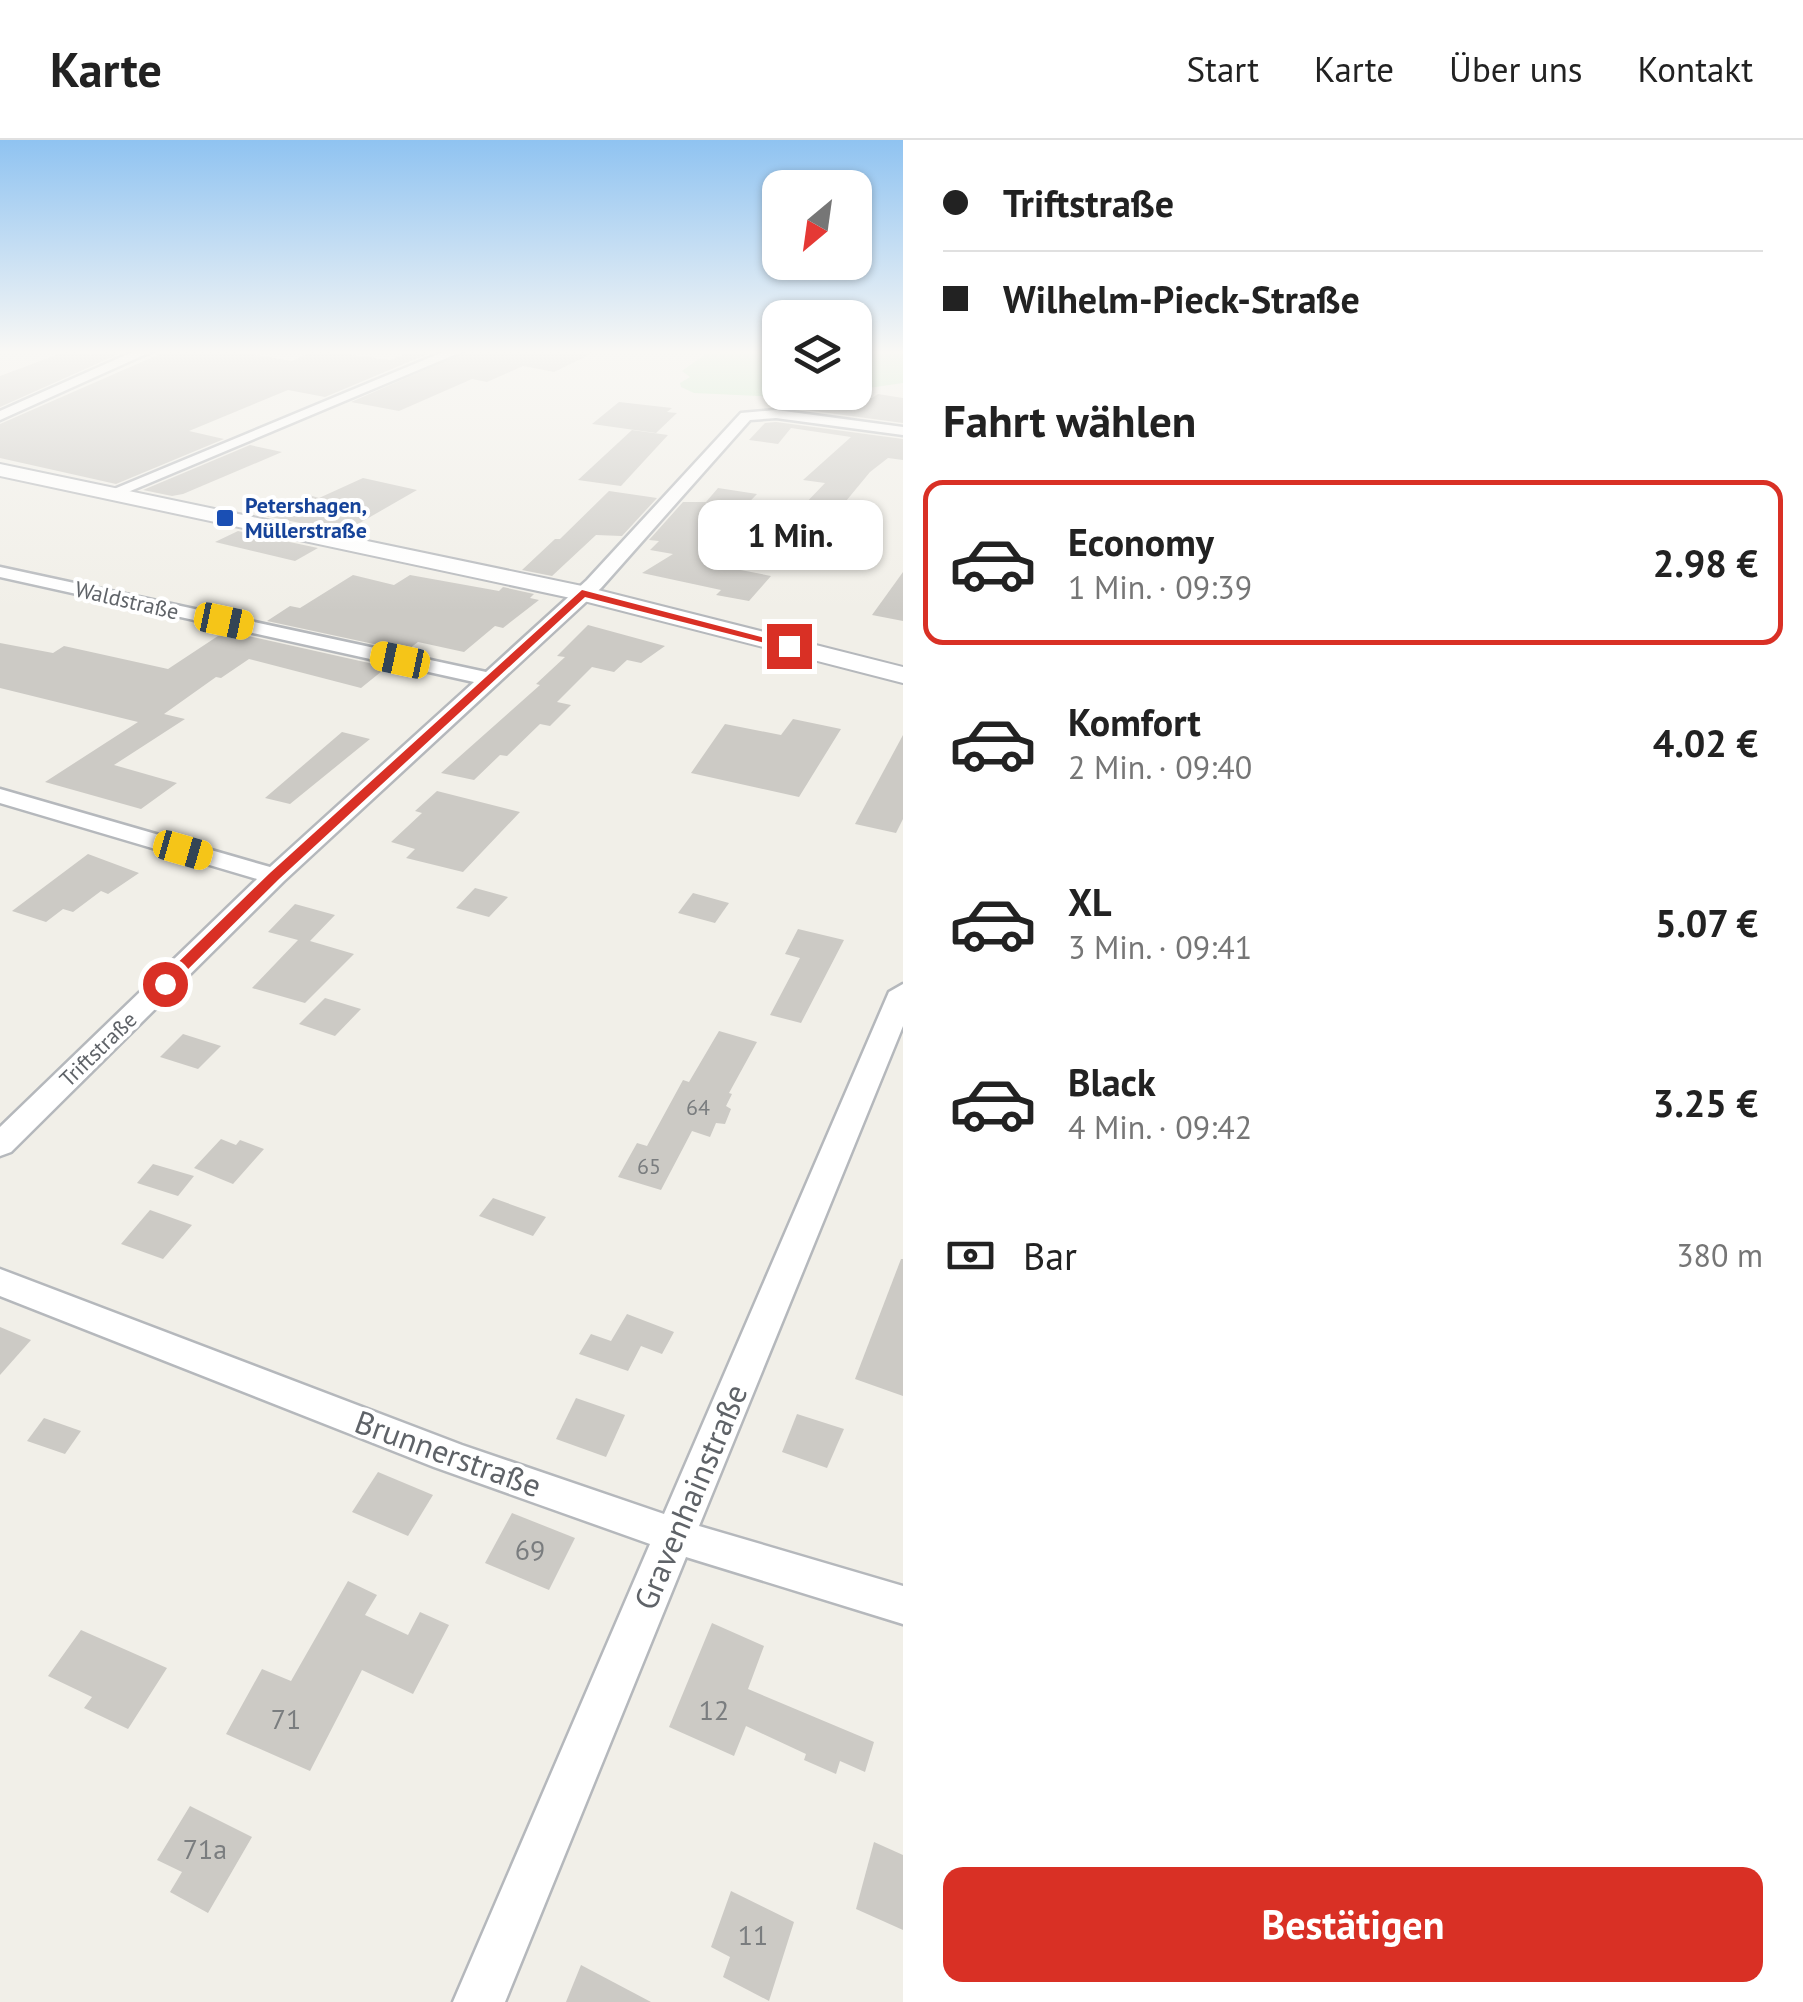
<!DOCTYPE html>
<html lang="de">
<meta charset="utf-8">
<style>
body{margin:0;font-family:"PT Sans",sans-serif;background:#f2f2f2;color:#222;height:100vh;display:flex;flex-direction:column;font-size:38px;white-space:nowrap}
*{box-sizing:border-box;margin:0}
p{font-size:32px;color:#767676}
.icon{flex:none;width:55px;height:55px;fill:none;stroke:currentColor;stroke-width:2;stroke-linecap:round;stroke-linejoin:round}
.map{position:relative;flex:1;overflow:hidden}
.details{display:flex;flex-direction:column;background:#fff;width:900px}
.details>*{flex:none}
.guide{display:grid;align-content:center;height:220px;padding:0 40px;background:#fff}
.needle{width:65px;rotate:209deg}
.controls{position:absolute;left:762px;top:30px;display:grid;gap:20px}
.controls a{display:grid;place-items:center;width:110px;height:110px;border-radius:20px;background:#fff;box-shadow:0 2px 8px #0004;font-size:50px}
.end{position:absolute;width:45px;height:45px;margin:-22px;border:12px solid #d93025;background:#fff;box-shadow:0 0 0 5px #fff}
.from{border-radius:50%}
.bubble{position:absolute;height:70px;border-radius:20px;background:#fff;box-shadow:0 2px 8px #0004;font-size:32px;font-weight:800;line-height:70px;text-align:center}
.car{position:absolute;width:30px;height:60px;margin:-30px -15px;border-radius:12px;box-shadow:0 0 8px 2px #0007;background:linear-gradient(#f5c518 24%,#345 0 40%,#f5c518 0 76%,#345 0 86%,#f5c518 0)}
.guide b{display:flex;align-items:center;gap:35px;height:95px;font-size:38px}
.guide b+b{border-top:2px solid #e0e0e0}
.guide i{width:25px;height:25px;background:#222}
ul{padding:0;list-style:none}
li{display:flex;align-items:center;gap:30px;height:165px;margin:0 20px 15px;padding:0 20px;border:5px solid transparent;border-radius:20px}
li div{flex:1}
li b{display:block;font-size:38px}
li em{font-style:normal;font-weight:800}
li.on{border-color:#d93025}
li>.icon{width:90px;height:90px;stroke-width:1.5}
h2{padding:0 40px;font-size:45px;line-height:120px}
.pay{display:flex;align-items:center;gap:25px;height:110px;padding:0 40px;font-size:38px}
.pay p{margin-inline-start:auto}
.button{display:flex;gap:20px;margin-top:auto;padding:20px 40px}
.button a{flex:1;height:115px;border-radius:20px;background:#d93025;color:#fff;font-size:40px;font-weight:800;line-height:115px;text-align:center}
header{display:flex;align-items:center;gap:60px;box-sizing:border-box;height:140px;padding:0 50px;background:#fff;border-bottom:2px solid #e0e0e0}
header strong{font-size:48px}
nav{display:flex;gap:55px;margin-inline-start:auto;font-size:35px}
main{display:flex;flex:1;min-height:0}
.map>svg:first-child{display:block}
.green{fill:#c5e8c5}
.building{fill:#cccac5}
.lines{fill:none;stroke-linecap:round;stroke-linejoin:round}
.minor-casing{stroke:#b5b8bc;stroke-width:5}
.tertiary-casing{stroke:#b5b8bc;stroke-width:4}
.minor{fill:#fff;fill-rule:evenodd}
.tertiary{fill:#fff;fill-rule:evenodd}
.route{fill:#d93025}
.transit-dot{fill:#1a4fb4;stroke:#fff;stroke-width:4}
.labels{text-anchor:middle;stroke-width:8;stroke-linejoin:round;paint-order:stroke}
.far-transit-label{font-size:22px;font-weight:bold;fill:#164399;stroke:#fff;text-anchor:start}
.far-street-label{font-size:22px;fill:#5f6368;stroke:#fff}
.number-label{font-size:22px;fill:#7a7d7f}
.near-number-label{font-size:28px;fill:#7a7d7f}
.near-street-label{font-size:32px;fill:#5f6368;stroke:#fff}
</style>
<header>
<strong>Karte</strong>
<nav><a>Start</a><a>Karte</a><a>Über uns</a><a>Kontakt</a></nav>
</header>
<main>
<div class="map">
<svg width="903" height="1862" viewBox="0 0 903 1862">
<rect width="100%" height="100%" fill="#f1efe8"/>
<g class="green">
<polygon points="711,210 780,210 780,252 847,253 780,257 694,253 681,247 680,243 690,237 682,231"/>
<polygon points="855,210 903,210 903,243 855,250"/>
</g>
<g class="building">
<polygon points="106,210 121,213 0,267 0,236 67,211 90,215"/>
<polygon points="169,210 228,210 292,221 315,210 390,220 415,210 437,210 325,257 288,250 189,291 224,299 116,344 0,318 0,284"/>
<polygon points="470,210 599,210 554,232 523,226 487,242 472,239 399,271 351,262"/>
<polygon points="878,254 903,258 903,283 799,269 818,258 839,261 846,255 872,258"/>
<polygon points="619,262 672,268 667,272 677,273 656,293 592,284"/>
<polygon points="776,282 903,299 903,320 888,318 870,332 837,372 802,367 825,343 803,340 851,297 791,288 778,304 749,300 765,283"/>
<polygon points="632,290 668,295 621,346 578,340"/>
<polygon points="250,305 282,312 183,354 172,356 143,350"/>
<polygon points="363,338 417,350 344,392 266,376 309,355 319,358"/>
<polygon points="718,348 757,354 732,380 744,382 705,423 771,436 749,461 716,455 721,450 642,433 673,414 650,410 659,401 649,400 683,362 706,362"/>
<polygon points="609,351 657,358 622,396 596,395 552,436 522,430 555,399 560,399"/>
<polygon points="238,391 318,408 295,421 215,402"/>
<polygon points="903,432 903,481 872,475"/>
<polygon points="353,435 394,445 410,435 499,451 503,447 534,454 530,458 539,460 503,488 495,486 464,512 418,502 406,511 267,481 290,466 300,468"/>
<polygon points="588,485 665,506 641,523 627,520 614,532 592,527 557,562 571,565 550,586 540,584 507,616 500,615 474,640 441,633 540,545 536,544 565,517 557,516"/>
<polygon points="221,494 238,498 244,495 387,527 361,548 249,519 221,538 216,537 164,574 185,579 114,625 177,643 141,669 45,642 138,582 0,548 0,503 53,513 64,506 168,529"/>
<polygon points="793,579 841,589 799,657 691,633 725,584 781,595"/>
<polygon points="342,592 370,599 290,664 265,658"/>
<polygon points="903,595 903,679 896,693 855,684"/>
<polygon points="437,651 520,672 463,732 406,718 415,709 391,702 422,673 415,671"/>
<polygon points="88,714 139,733 108,754 101,751 73,772 63,769 46,782 12,771"/>
<polygon points="475,748 508,757 489,777 456,768"/>
<polygon points="693,753 729,763 715,783 678,773"/>
<polygon points="295,764 335,775 310,801 354,814 305,863 252,848 298,800 268,792"/>
<polygon points="798,789 844,800 801,883 770,875 800,818 785,814"/>
<polygon points="325,858 361,869 335,896 299,884"/>
<polygon points="719,891 757,902 729,953 732,954 726,966 731,969 725,984 716,983 710,997 692,991 661,1050 618,1037 637,1003 647,1006 683,940 689,942"/>
<polygon points="183,894 221,906 198,929 160,917"/>
<polygon points="221,999 236,1005 240,1000 264,1009 233,1044 194,1028"/>
<polygon points="153,1024 194,1036 178,1056 137,1043"/>
<polygon points="493,1058 546,1077 533,1096 479,1076"/>
<polygon points="150,1070 192,1085 163,1119 121,1104"/>
<polygon points="901,1119 903,1119 903,1256 855,1239"/>
<polygon points="627,1174 674,1192 662,1214 641,1206 628,1231 579,1214 591,1194 611,1201"/>
<polygon points="0,1187 31,1200 0,1235"/>
<polygon points="576,1258 625,1275 606,1317 556,1299"/>
<polygon points="797,1274 844,1289 827,1328 782,1312"/>
<polygon points="44,1278 81,1291 65,1314 27,1301"/>
<polygon points="378,1332 433,1355 408,1396 352,1372"/>
<polygon points="512,1373 575,1398 549,1450 485,1423"/>
<polygon points="348,1441 377,1455 365,1475 408,1495 420,1472 449,1485 413,1554 362,1530 310,1631 226,1594 262,1529 291,1541"/>
<polygon points="712,1483 764,1506 748,1549 874,1602 865,1632 840,1621 836,1634 804,1620 806,1614 746,1586 734,1616 669,1587"/>
<polygon points="81,1490 167,1528 128,1589 84,1568 92,1557 48,1536"/>
<polygon points="190,1666 252,1697 208,1773 170,1752 182,1732 157,1720"/>
<polygon points="874,1702 903,1715 903,1790 856,1769"/>
<polygon points="731,1751 794,1782 769,1861 723,1837 730,1817 711,1807"/>
<polygon points="581,1825 651,1862 566,1862"/>
</g>
<g class="lines">
<defs>
<g id="minor">
<polygon points="137,210 155,210 0,280 0,271"/>
<polygon points="448,210 466,210 116,357 102,354"/>
<polygon points="776,270 903,287 903,295 776,278 750,280 601,448 284,741 11,1012 0,1016 0,987 257,739 0,663 0,649 270,727 474,542 0,437 0,427 486,532 587,440 741,273"/>
<polygon points="903,844 903,886 699,1386 903,1446 903,1484 686,1417 505,1862 453,1862 650,1404 434,1327 0,1156 0,1129 462,1305 664,1374 889,852"/>
</g>
<polygon id="tertiary" points="0,324 582,446 903,527 903,543 580,460 0,336"/>
</defs>
<use href="#minor" class="minor-casing"/>
<use href="#tertiary" class="tertiary-casing"/>
<use href="#minor" class="minor"/>
<use href="#tertiary" class="tertiary"/>
</g>
<linearGradient id="sky" x2="0" y2="1"><stop stop-color="#8fc3f1"/><stop offset="0.45" stop-color="#f9f8f5"/><stop offset="1" stop-color="#f9f8f5" stop-opacity="0"/></linearGradient>
<rect width="903" height="471" fill="url(#sky)"/>
<polygon class="route" points="582,450 795,506 789,509 585,457 279,739 170,847 159,847 159,841 270,733"/>
<rect class="transit-dot" x="215" y="368" width="20" height="20" rx="5"/>
<g class="labels">
<g class="far-transit-label">
<text x="245" y="373">Petershagen,<tspan x="245" dy="25">Müllerstraße</tspan></text>
</g>
<g class="far-street-label">
<text transform="translate(127 460) rotate(13)" y="8">Waldstraße</text>
<text transform="translate(98 909) rotate(-44)" y="8">Triftstraße</text>
</g>
<g class="number-label">
<text x="698" y="975">64</text>
<text x="649" y="1034">65</text>
</g>
<g class="near-number-label">
<text x="530" y="1420">69</text>
<text x="714" y="1580">12</text>
<text x="286" y="1589">71</text>
<text x="205" y="1719">71a</text>
<text x="753" y="1805">11</text>
</g>
<g class="near-street-label">
<text transform="translate(448 1314) rotate(20)" y="11">Brunnerstraße</text>
<text transform="translate(691 1357) rotate(-67)" y="11">Gravenhainstraße</text>
</g>
</g>
</svg>
<div class="controls">
<a><svg class="needle" viewBox="-14 -14 28 28"><path d="M0-13l5 13h-10z" fill="#e53935"/><path d="M0 13l5-13h-10z" fill="#767676"/></svg></a>
<a><svg class="icon" aria-label="layers" viewBox="0 0 24 24"><path d="M12 4l9 5-9 5-9-5zM3 14l9 5 9-5"/></svg></a>
</div>
<i class="end from" style="left:165px;top:844px"></i>
<i class="end" style="left:789px;top:506px"></i>
<div class="bubble" style="left:698px;top:360px;width:185px">1 Min.</div>
<i class="car" style="left:224px;top:481px;rotate:102deg"></i>
<i class="car" style="left:400px;top:520px;rotate:282deg"></i>
<i class="car" style="left:183px;top:710px;rotate:106deg"></i>
</div>
<section class="details">
<div class="guide">
<b><i class="from"></i>Triftstraße</b>
<b><i></i>Wilhelm-Pieck-Straße</b>
</div>
<h2>Fahrt wählen</h2>
<ul>
<li class="on"><svg class="icon" aria-label="car" viewBox="0 0 24 24"><path d="M5 17H2v-5l4-1 3-4h7l3 4 3 1v5h-3M9 17h6M6 11h13"/><circle cx="7" cy="17" r="2"/><circle cx="17" cy="17" r="2"/></svg><div><b>Economy</b><p>1 Min. · 09:39</p></div><em>2.98 €</em></li>
<li><svg class="icon" aria-label="car" viewBox="0 0 24 24"><path d="M5 17H2v-5l4-1 3-4h7l3 4 3 1v5h-3M9 17h6M6 11h13"/><circle cx="7" cy="17" r="2"/><circle cx="17" cy="17" r="2"/></svg><div><b>Komfort</b><p>2 Min. · 09:40</p></div><em>4.02 €</em></li>
<li><svg class="icon" aria-label="car" viewBox="0 0 24 24"><path d="M5 17H2v-5l4-1 3-4h7l3 4 3 1v5h-3M9 17h6M6 11h13"/><circle cx="7" cy="17" r="2"/><circle cx="17" cy="17" r="2"/></svg><div><b>XL</b><p>3 Min. · 09:41</p></div><em>5.07 €</em></li>
<li><svg class="icon" aria-label="car" viewBox="0 0 24 24"><path d="M5 17H2v-5l4-1 3-4h7l3 4 3 1v5h-3M9 17h6M6 11h13"/><circle cx="7" cy="17" r="2"/><circle cx="17" cy="17" r="2"/></svg><div><b>Black</b><p>4 Min. · 09:42</p></div><em>3.25 €</em></li>
</ul>
<div class="pay"><svg class="icon" aria-label="cash" viewBox="0 0 24 24"><path d="M3 7h18v10H3z"/><circle cx="12" cy="12" r="2"/></svg>Bar<p>380 m</p></div>
<div class="button"><a>Bestätigen</a></div>
</section>
</main>
